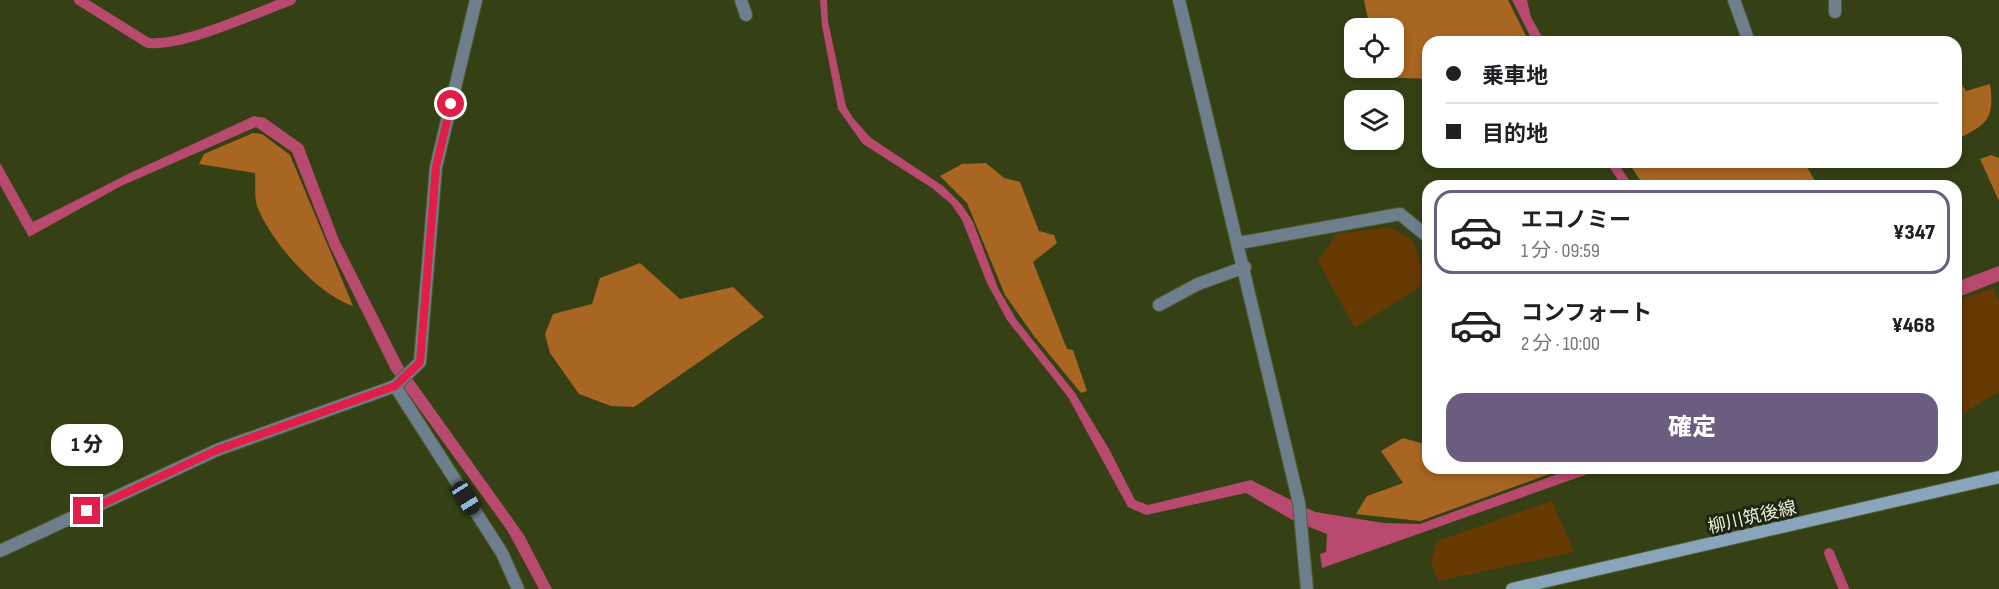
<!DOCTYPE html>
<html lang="ja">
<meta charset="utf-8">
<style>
body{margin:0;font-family:"Sofia Sans Condensed","Noto Sans JP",sans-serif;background:#f2f2f2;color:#202124;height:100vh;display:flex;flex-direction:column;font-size:22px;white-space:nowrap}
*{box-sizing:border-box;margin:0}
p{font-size:20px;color:#757577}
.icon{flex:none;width:33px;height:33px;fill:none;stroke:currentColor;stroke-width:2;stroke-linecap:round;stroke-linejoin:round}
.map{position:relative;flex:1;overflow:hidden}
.sheet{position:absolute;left:1422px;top:180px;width:540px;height:294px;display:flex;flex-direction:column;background:#fff;border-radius:18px;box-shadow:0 3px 9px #0003}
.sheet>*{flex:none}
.guide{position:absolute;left:1422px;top:36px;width:540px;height:132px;border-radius:18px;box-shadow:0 3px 9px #0003;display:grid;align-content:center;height:132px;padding:0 24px;background:#fff}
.tools{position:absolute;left:1344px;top:18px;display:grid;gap:12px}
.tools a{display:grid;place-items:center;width:60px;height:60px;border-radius:12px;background:#fff;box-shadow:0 3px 9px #0003;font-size:30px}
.end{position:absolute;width:27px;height:27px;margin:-14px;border:8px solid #e11d48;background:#fff;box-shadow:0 0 0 3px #fff}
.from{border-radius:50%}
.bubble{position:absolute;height:42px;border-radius:18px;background:#fff;box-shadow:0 3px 9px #0003;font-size:20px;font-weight:800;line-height:42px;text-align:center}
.car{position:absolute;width:18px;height:36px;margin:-18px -9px;border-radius:8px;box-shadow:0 0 4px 2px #0007;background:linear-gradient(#222 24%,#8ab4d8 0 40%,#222 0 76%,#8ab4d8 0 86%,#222 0)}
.guide b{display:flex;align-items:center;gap:21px;height:57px;font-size:22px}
.guide b+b{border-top:2px solid #e0e0e0}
.guide i{width:15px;height:15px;background:#202124}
ul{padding:10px 0 0;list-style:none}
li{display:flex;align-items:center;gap:18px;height:84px;margin:0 12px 9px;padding:0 12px;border:3px solid transparent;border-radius:18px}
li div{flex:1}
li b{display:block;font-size:22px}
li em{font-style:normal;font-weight:800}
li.selected{border-color:#6a5d80}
li>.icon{width:54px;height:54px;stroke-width:1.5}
.button{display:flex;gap:12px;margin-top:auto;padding:12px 24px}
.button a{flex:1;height:69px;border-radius:18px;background:#6a5d80;color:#fff;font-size:24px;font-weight:800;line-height:69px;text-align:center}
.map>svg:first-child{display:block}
.green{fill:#673903}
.forest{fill:#a86622}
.water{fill:#b74a6e}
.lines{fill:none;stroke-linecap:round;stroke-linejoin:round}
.stream{stroke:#b74a6e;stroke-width:10}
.street-casing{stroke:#525d33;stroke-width:14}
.secondary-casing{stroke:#525d33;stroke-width:14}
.street{stroke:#6d7f8d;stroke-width:12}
.secondary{stroke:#88a5bb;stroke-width:12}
.route{stroke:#e11d48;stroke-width:8}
.labels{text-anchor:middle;stroke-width:6;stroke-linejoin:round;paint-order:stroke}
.street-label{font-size:18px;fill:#e9f1d8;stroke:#1f2512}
</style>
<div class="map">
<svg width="1999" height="589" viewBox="0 0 1999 589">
<rect width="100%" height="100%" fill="#354114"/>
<g class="green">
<polygon points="1391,227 1413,241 1427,282 1355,328 1318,261 1337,234"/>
<polygon points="1993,288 1999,300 1999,392 1956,417 1956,301"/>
<polygon points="1552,501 1574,552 1438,581 1431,562 1437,541"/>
</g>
<g class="forest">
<polygon points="1364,0 1508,0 1529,42 1428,42 1428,79 1379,77 1377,68 1394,68 1394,28 1370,28"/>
<path d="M1956 75 1966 91 1990 84C1995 120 1987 124 1956 140Z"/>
<path d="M253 133 262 134 290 155 353 306C317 294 271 242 257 206 254 197 256 183 255 173L199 164 204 154Z"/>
<polygon points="1991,155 1999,158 1999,201 1980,159"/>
<polygon points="1628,162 1804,162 1818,186 1644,186"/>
<polygon points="986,163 1004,178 1020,182 1039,231 1054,235 1057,243 1033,262 1067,349 1073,350 1087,391 1081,393 1034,336 1005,295 967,203 940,176 962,164"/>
<polygon points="640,263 680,299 733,287 764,317 634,407 611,406 579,394 550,353 545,334 553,314 592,304 600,278"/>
<polygon points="1403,438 1428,445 1428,468 1566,468 1420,521 1356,514 1367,496 1403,483 1381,451"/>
</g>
<g class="water">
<polygon points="820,0 827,0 828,21 846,106 853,118 871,138 943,186 962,205 973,222 998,288 1016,319 1075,393 1109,449 1135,500 1148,505 1251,480 1315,512 1384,523 1420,524 1574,468 1605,468 1322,568 1320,554 1326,552 1327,534 1294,521 1246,493 1146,515 1128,507 1068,397 1007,320 987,283 962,220 951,204 932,188 863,144 838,109 822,26"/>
<polygon points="1512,0 1527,0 1531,17 1545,42 1533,42"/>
<polygon points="254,116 265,118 303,145 339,240 402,364 524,535 552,589 539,589 507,530 391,370 330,247 292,152 256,127 121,186 29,237 0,185 0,163 33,222 130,173"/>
<polygon points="1606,162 1617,162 1633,186 1622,186"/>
<polygon points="1999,266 1999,281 1956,298 1956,282"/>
</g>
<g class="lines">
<g class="stream">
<path d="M79 0 148 43C183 47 255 13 291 0"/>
<polyline points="1829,553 1844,589"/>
</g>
<defs>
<g id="street">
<polyline points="741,0 746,15"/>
<polyline points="1179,0 1299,503 1307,589"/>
<polyline points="1734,0 1749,42"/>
<polyline points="1835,0 1835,12"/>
<polyline points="1239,243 1400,214 1428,237"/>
<polyline points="1159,305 1198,284 1245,267"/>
<polyline points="395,386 502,553 518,589"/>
<polyline points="0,551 217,450 395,386 420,362 436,167 476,0"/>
</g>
<polyline id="secondary" points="1512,589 1999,477"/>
</defs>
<use href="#street" class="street-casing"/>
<use href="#secondary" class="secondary-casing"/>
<use href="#street" class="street"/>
<use href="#secondary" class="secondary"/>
</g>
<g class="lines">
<polyline class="route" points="87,511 217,450 395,386 420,362 436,167 451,104"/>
</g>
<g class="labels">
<g class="street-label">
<text transform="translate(1752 517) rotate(-13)" y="6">柳川筑後線</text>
</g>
</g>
</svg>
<div class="tools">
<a><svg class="icon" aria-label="locate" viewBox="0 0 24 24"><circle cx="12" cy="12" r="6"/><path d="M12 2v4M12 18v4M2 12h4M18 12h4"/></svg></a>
<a><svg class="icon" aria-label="layers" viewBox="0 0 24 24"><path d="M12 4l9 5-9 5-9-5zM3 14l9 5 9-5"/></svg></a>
</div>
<i class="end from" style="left:451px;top:104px"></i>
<i class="end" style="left:87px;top:511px"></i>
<div class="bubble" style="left:51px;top:424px;width:72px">1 分</div>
<i class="car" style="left:466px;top:498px;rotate:148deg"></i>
<div class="guide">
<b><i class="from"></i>乗車地</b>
<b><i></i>目的地</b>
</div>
<section class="sheet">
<ul>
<li class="selected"><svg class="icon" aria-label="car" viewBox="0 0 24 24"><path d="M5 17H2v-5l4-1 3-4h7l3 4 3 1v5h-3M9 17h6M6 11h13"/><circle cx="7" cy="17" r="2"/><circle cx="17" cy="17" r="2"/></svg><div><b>エコノミー</b><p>1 分 · 09:59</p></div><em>¥347</em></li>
<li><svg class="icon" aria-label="car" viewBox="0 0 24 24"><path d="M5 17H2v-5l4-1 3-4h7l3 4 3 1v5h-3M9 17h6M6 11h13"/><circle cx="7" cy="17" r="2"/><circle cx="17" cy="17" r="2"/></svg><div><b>コンフォート</b><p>2 分 · 10:00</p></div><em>¥468</em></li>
</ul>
<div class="button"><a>確定</a></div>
</section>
</div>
